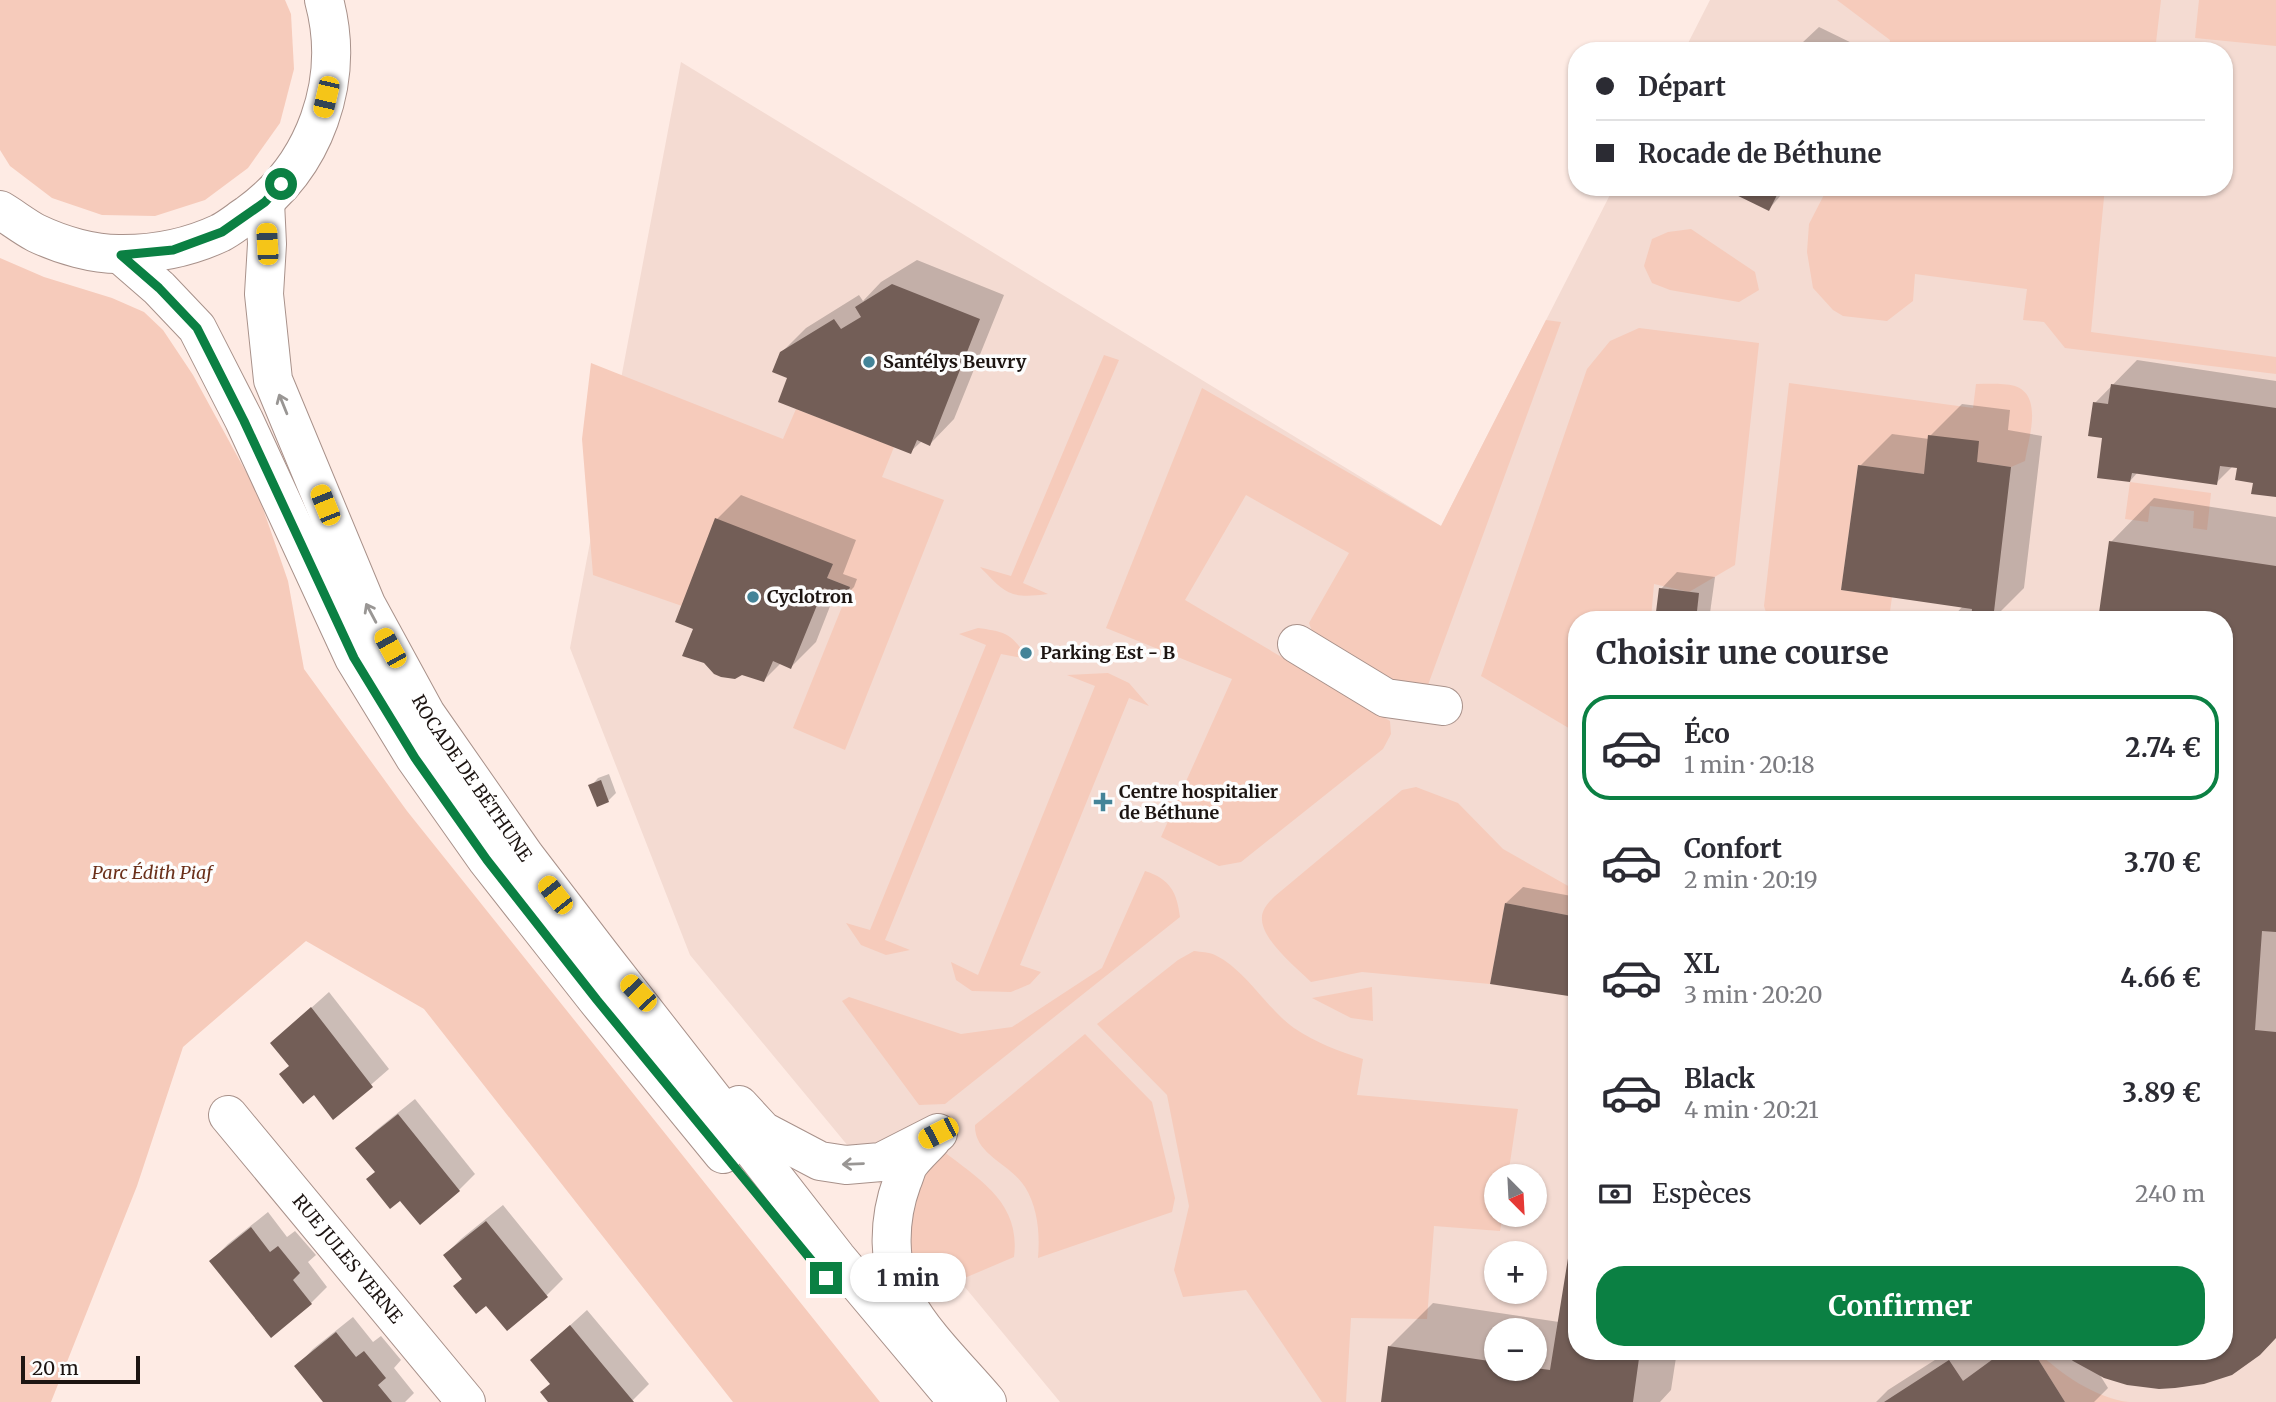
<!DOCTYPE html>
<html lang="fr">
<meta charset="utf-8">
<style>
body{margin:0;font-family:Merriweather,serif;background:#f7f7f7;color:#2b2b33;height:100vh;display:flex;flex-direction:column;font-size:26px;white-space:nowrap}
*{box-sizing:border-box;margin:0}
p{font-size:23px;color:#7c7c81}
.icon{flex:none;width:38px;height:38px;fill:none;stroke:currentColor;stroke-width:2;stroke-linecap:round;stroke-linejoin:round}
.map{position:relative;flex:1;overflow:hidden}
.sheet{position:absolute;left:1568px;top:611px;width:665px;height:749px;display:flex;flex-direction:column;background:#fff;border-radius:28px;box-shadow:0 2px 5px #0004}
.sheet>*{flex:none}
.top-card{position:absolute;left:1568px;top:42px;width:665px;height:154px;border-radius:28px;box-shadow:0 2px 5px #0004;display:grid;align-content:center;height:154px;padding:0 28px;background:#fff}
.needle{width:46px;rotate:156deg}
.tools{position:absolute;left:1484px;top:1164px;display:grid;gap:14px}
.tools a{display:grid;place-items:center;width:63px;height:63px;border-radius:50%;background:#fff;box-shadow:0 2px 5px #0004;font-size:35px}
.scale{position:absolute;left:21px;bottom:18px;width:119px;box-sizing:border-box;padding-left:7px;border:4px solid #1d1512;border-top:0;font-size:19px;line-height:24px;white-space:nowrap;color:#1d1512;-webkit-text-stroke:5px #fdfdfd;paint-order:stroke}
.end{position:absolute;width:32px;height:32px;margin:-16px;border:9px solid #0b8043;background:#fff;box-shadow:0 0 0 4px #fff}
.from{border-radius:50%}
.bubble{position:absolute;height:49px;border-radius:24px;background:#fff;box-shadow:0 2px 5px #0004;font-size:23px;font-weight:700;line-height:49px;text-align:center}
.car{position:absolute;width:21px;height:42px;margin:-21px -10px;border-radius:9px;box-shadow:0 0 5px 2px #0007;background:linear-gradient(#f5c518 24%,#345 0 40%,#f5c518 0 76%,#345 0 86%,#f5c518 0)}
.top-card b{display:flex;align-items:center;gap:24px;height:66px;font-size:26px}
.top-card b+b{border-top:2px solid #e1e1e2}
.top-card i{width:18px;height:18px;background:#2b2b33}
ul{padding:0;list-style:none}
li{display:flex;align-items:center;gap:21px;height:105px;margin:0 14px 10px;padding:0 14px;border:4px solid transparent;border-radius:28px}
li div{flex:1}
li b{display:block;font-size:26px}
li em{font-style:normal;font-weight:700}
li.on{border-color:#0b8043}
li>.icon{width:63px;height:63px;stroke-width:1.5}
h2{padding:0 28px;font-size:32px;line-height:84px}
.pay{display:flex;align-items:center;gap:18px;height:77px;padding:0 28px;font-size:26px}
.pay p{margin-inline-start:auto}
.primary-button{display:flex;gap:14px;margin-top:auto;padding:14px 28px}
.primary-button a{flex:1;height:80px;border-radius:28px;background:#0b8043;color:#fff;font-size:28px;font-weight:700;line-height:80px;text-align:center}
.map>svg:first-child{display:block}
.built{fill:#f4dbd2;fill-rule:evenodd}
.green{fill:#f6cbbb}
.shadow{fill:#0003;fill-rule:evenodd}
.building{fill:#735e57}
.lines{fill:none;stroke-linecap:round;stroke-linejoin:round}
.minor-casing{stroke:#a8918a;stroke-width:40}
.major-casing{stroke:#a8918a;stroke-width:40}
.highway-casing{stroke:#a8918a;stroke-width:40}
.minor{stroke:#fff;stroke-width:38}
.major{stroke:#fff;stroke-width:38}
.highway{stroke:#fff;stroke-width:38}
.oneway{stroke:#999694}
.route{stroke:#0b8043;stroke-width:9}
.poi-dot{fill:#448498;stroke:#fdfdfd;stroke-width:2.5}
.labels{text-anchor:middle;stroke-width:7;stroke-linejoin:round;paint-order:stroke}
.poi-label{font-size:18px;font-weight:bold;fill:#1d1512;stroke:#fdfdfd;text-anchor:start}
.street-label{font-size:18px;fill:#1d1512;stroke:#fdfdfd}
.park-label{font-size:18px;font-style:italic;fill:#6b301a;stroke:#fdfdfd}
</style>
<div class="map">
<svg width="2276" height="1402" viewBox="0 0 2276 1402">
<rect width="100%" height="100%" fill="#feebe4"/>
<path class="built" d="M1710 0H2276V1402H1060L690 955 570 648 681 62 1441 526 1614 187H2224V51H1684ZM1577 620H2224V1351H1577ZM1496 1176H1535V1214H1496ZM1496 1253H1535V1292H1496ZM1496 1330H1535V1368H1496Z"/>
<g class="green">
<polygon points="0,0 285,0 291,14 294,69 280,123 248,168 205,200 155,216 102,215 52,198 10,166 0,150"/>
<polygon points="1837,0 2161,0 2155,51 1889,51 1890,40"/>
<polygon points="2199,0 2276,0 2276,46 2195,38"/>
<polygon points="1828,187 2105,187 2091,332 2276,357 2276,374 2065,348 2044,322 2023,320 2027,289 1915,274 1913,301 1887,321 1843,316 1833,310 1813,288 1807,252 1809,224"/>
<polygon points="1691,229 1755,272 1759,290 1739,302 1670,290 1652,283 1644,266 1652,239 1668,232"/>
<polygon points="0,258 44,277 112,298 144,312 163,330 193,375 258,494 288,581 304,669 407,811 880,1402 733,1402 424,1009 306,941 183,1047 137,1186 51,1402 0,1402"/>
<polygon points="1546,320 1561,322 1428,685 1399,687 1316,642 1309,623 1349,553 1246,495 1185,600 1390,721 1391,734 1383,749 1241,862 1219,866 1161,837 1232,679 1106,628 1202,388 1441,526"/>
<polygon points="1639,328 1759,343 1735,565 1689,592 1654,584 1651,619 1577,620 1577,733 1481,676 1587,369 1610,341"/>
<path d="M1104 355 1119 360 1023 583 1048 594C1010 599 1006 594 980 567L1011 576Z"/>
<polygon points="591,363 783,439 796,409 894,447 882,477 944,500 845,750 793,728 850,587 827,578 833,564 682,606 593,575 582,439"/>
<path d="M1789 383 1973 408 1976 384C1988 384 2003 383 2015 386 2044 396 2028 440 2025 461L2011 467 1977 462 1924 474 1858 465 1841 590 1892 597 1889 619H1768L1764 606Z"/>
<polygon points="2130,482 2211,493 2207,530 2193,528 2194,511 2150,506 2148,522 2125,519"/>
<path d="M978 628C1007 632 1012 634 1028 659L1001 654 885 940 910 950 886 955 861 945 846 923 870 930 986 645 959 634Z"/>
<polygon points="1108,673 1129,683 1149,706 1129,698 1020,965 1041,972 1030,984 1011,992 972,991 956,980 951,962 978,975 1095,686 1067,675"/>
<path d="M1416 787 1458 803 1503 849 1577 891V917L1505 903 1490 984 1362 972 1311 982C1297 968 1263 941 1262 920 1261 910 1268 903 1275 896L1402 790Z"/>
<path d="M1145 871C1170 879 1177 892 1180 917L945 1104 919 1105 842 1001 849 997 961 1034 1012 1027 1102 968Z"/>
<path d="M1194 951C1201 952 1209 952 1215 955 1246 970 1266 1008 1294 1028 1316 1043 1339 1051 1363 1059L1357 1095 1518 1109 1508 1176H1496V1214L1503 1215 1500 1231 1434 1226 1427 1319 1351 1318 1346 1402H1322L1246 1290 1183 1297 1174 1270 1189 1206 1167 1095 1097 1024 1178 960Z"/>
<polygon points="1372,987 1373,1021 1351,1018 1312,998"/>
<path d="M1085 1034 1152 1102 1175 1198 1172 1212 1038 1258C1040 1234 1038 1208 1025 1187 1010 1163 974 1155 975 1125Z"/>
<path d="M943 1151C980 1180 1021 1203 1014 1257L920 1297 908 1242 913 1188Z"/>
<path d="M2033 1351H2037C2059 1373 2097 1399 2129 1402H2065Z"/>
</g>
<g class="shadow">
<polygon points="1819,27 1858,46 1856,51 1799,51 1802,43"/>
<polygon points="1730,187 1788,187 1769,209"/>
<polygon points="917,260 1004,295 954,419 930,444 922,441 910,452 789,377 781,353 806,328 859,295 863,301 881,282"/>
<polygon points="2137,360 2276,381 2276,495 2255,481 2239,467 2233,466 2216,483 2138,472 2130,481 2104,437 2095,403"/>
<polygon points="1962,404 2010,410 2008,430 2042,436 2024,588 1998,614 2041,620 1950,620 1963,606 1860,466 1892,434 1929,439 1930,436"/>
<polygon points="741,495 856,540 843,574 857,579 854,587 846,595 836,591 816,642 791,667 781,663 764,680 696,628 717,519"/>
<polygon points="2154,498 2276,517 2276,1337 2259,1354 2098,1372 2108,1388 2094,1402 1876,1402 1888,1390 1949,1351 2224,1351 2224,620 2111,542"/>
<polygon points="1677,572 1715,577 1709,620 1657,620 1661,589"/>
<polygon points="609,774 616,793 608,801 591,786 598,778"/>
<polygon points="1523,887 1577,897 1577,993 1575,995 1506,903"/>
<polygon points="329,992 389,1069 334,1117 272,1043"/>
<polygon points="415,1099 475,1174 459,1190 358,1149 374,1132"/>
<polygon points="503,1205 563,1279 546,1296 486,1304 455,1286 463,1278 445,1255 461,1239"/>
<polygon points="268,1212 287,1237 295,1231 316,1255 308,1262 327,1287 311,1303 211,1261 228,1244"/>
<path d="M1577 1218V1351H1677L1671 1390 1660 1402H1382L1390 1346 1433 1303 1559 1322ZM1496 1330H1535V1368H1496Z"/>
<polygon points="587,1310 649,1384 631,1402 551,1402 551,1383 532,1360"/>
<polygon points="353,1317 373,1342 381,1336 401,1360 394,1368 414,1393 405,1402 326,1402 297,1366 313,1349"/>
</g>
<g class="building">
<polygon points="1728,187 1781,187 1769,211 1726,190"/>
<polygon points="892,284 980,319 930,446 917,440 911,454 778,402 787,378 772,372 780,352 834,319 841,329 861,317 855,307"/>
<polygon points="2111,384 2276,408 2276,497 2251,494 2253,483 2235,480 2237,468 2220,466 2217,485 2132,473 2130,482 2097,478 2102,438 2088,436 2093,402 2108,404"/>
<polygon points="1928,435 1979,441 1977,462 2011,467 1993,620 1971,619 1972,609 1841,590 1858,465 1924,474"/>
<polygon points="715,518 833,564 827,578 850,587 846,597 824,588 791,669 773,661 764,682 742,675 735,679 721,677 714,674 704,663 682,656 693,629 675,622"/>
<polygon points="2109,541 2276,566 2276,932 2262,931 2255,1030 2276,1032 2276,1338 2260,1355 2232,1375 2204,1384 2175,1388 2159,1389 2127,1385 2104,1378 2073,1361 2062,1351 2224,1351 2224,620 2098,620"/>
<polygon points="1659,588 1699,593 1696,620 1655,620"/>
<polygon points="601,780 609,802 597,807 588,785"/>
<polygon points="1505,903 1577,917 1575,997 1490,984"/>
<polygon points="311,1007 373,1087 333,1120 314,1095 303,1104 279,1074 289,1066 270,1043"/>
<polygon points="398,1114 460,1191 420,1225 400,1201 390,1209 366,1179 375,1172 355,1148"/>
<polygon points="1575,1215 1577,1351 1640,1351 1633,1402 1381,1402 1388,1346 1496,1362 1496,1368 1535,1368 1550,1370"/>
<polygon points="486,1221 548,1297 507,1331 486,1306 476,1314 453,1286 462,1279 443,1255"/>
<polygon points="251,1227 270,1252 278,1246 300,1273 293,1280 312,1304 271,1338 209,1261"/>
<polygon points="570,1325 603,1365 634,1402 548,1402 540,1392 550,1384 530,1360"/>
<polygon points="336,1332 356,1357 364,1351 386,1378 378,1385 392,1402 323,1402 294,1366"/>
<polygon points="2004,1351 2033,1351 2065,1402 1884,1402 1949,1360 1963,1381"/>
</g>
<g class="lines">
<defs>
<g id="minor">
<polyline points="1297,644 1386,698 1443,706"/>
<path id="s1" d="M228 1115 466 1402"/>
</g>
<g id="major">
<path id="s2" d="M265 202 267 244 264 294 273 380 366 604 426 714 525 856 600 954 837 1258 958 1402"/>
<polyline points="121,255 159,288 197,328 244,420 354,658 415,758 487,860 597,1000 723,1154"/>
<polyline points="739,1105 763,1131 820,1161 846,1165 881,1162 938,1133"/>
<path d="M932 1139C925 1147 917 1154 910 1163 906 1168 905 1176 902 1182 888 1220 887 1266 906 1302 924 1336 962 1372 987 1402"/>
</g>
<path id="highway" d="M0 210C12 217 23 226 36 233 61 245 94 255 123 254 156 254 190 247 220 233 230 228 238 221 247 215 315 167 346 81 324 0"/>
</defs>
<use href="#minor" class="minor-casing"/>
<use href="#major" class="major-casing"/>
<use href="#highway" class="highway-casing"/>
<use href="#minor" class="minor"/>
<use href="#major" class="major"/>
<use href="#highway" class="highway"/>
</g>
<defs><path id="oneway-shaft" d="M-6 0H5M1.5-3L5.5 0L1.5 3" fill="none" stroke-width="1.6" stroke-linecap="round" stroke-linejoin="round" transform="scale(1.75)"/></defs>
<g class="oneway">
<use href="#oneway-shaft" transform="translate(283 404) rotate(-112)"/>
<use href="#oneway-shaft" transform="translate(371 613) rotate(-118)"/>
<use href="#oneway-shaft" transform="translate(853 1164) rotate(178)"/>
</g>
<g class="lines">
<polyline class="route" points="281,184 265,202 222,232 173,250 121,255 159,288 197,328 244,421 354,658 415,758 487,860 597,1000 826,1278"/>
</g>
<g class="poi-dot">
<circle cx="869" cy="362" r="7"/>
<circle cx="753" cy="597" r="7"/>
<circle cx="1026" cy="653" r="7"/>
<path d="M1099.5 791.5h7v7h7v7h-7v7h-7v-7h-7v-7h7z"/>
</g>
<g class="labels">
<g class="poi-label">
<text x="883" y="368">Santélys Beuvry</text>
<text x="767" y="603">Cyclotron</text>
<text x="1040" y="659">Parking Est - B</text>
<text x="1119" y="798">Centre hospitalier<tspan x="1119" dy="21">de Béthune</tspan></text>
</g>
<g class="street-label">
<text dy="6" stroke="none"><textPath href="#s2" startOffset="625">ROCADE DE BÉTHUNE</textPath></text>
<text dy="6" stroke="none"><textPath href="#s1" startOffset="187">RUE JULES VERNE</textPath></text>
</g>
<g class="park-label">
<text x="152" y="879">Parc Édith Piaf</text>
</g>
</g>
</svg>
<div class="tools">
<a><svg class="needle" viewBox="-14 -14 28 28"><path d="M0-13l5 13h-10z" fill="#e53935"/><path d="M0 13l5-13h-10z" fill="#7c7c81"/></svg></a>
<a>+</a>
<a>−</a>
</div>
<div class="scale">20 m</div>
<i class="end from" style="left:281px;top:184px"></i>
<i class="end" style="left:826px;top:1278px"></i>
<div class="bubble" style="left:850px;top:1253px;width:116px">1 min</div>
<i class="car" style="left:326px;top:97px;rotate:193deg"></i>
<i class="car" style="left:267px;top:244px;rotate:357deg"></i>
<i class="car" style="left:325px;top:505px;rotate:338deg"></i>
<i class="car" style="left:390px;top:648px;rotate:331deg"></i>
<i class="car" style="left:555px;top:895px;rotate:322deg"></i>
<i class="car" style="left:638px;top:993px;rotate:316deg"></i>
<i class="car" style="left:938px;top:1133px;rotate:243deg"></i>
<div class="top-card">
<b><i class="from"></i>Départ</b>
<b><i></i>Rocade de Béthune</b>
</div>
<section class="sheet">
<h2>Choisir une course</h2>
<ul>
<li class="on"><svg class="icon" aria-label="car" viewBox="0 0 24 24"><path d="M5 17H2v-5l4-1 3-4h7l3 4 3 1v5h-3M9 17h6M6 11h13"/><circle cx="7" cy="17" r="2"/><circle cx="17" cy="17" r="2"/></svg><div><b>Éco</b><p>1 min · 20:18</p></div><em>2.74 €</em></li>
<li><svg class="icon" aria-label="car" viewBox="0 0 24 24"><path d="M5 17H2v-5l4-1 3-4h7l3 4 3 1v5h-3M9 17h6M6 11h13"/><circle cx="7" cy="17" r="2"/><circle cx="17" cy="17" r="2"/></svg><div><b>Confort</b><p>2 min · 20:19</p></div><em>3.70 €</em></li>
<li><svg class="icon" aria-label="car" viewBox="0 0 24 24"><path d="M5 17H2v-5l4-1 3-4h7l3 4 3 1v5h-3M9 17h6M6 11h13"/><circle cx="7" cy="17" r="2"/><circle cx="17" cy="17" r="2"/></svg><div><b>XL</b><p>3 min · 20:20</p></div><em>4.66 €</em></li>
<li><svg class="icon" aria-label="car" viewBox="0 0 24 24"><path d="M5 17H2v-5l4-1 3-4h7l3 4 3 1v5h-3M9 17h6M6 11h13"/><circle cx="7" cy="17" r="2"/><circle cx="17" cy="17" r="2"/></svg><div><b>Black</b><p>4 min · 20:21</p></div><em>3.89 €</em></li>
</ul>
<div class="pay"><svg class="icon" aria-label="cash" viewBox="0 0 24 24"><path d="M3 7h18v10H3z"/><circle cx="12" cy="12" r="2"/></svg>Espèces<p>240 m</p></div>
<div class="primary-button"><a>Confirmer</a></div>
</section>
</div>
